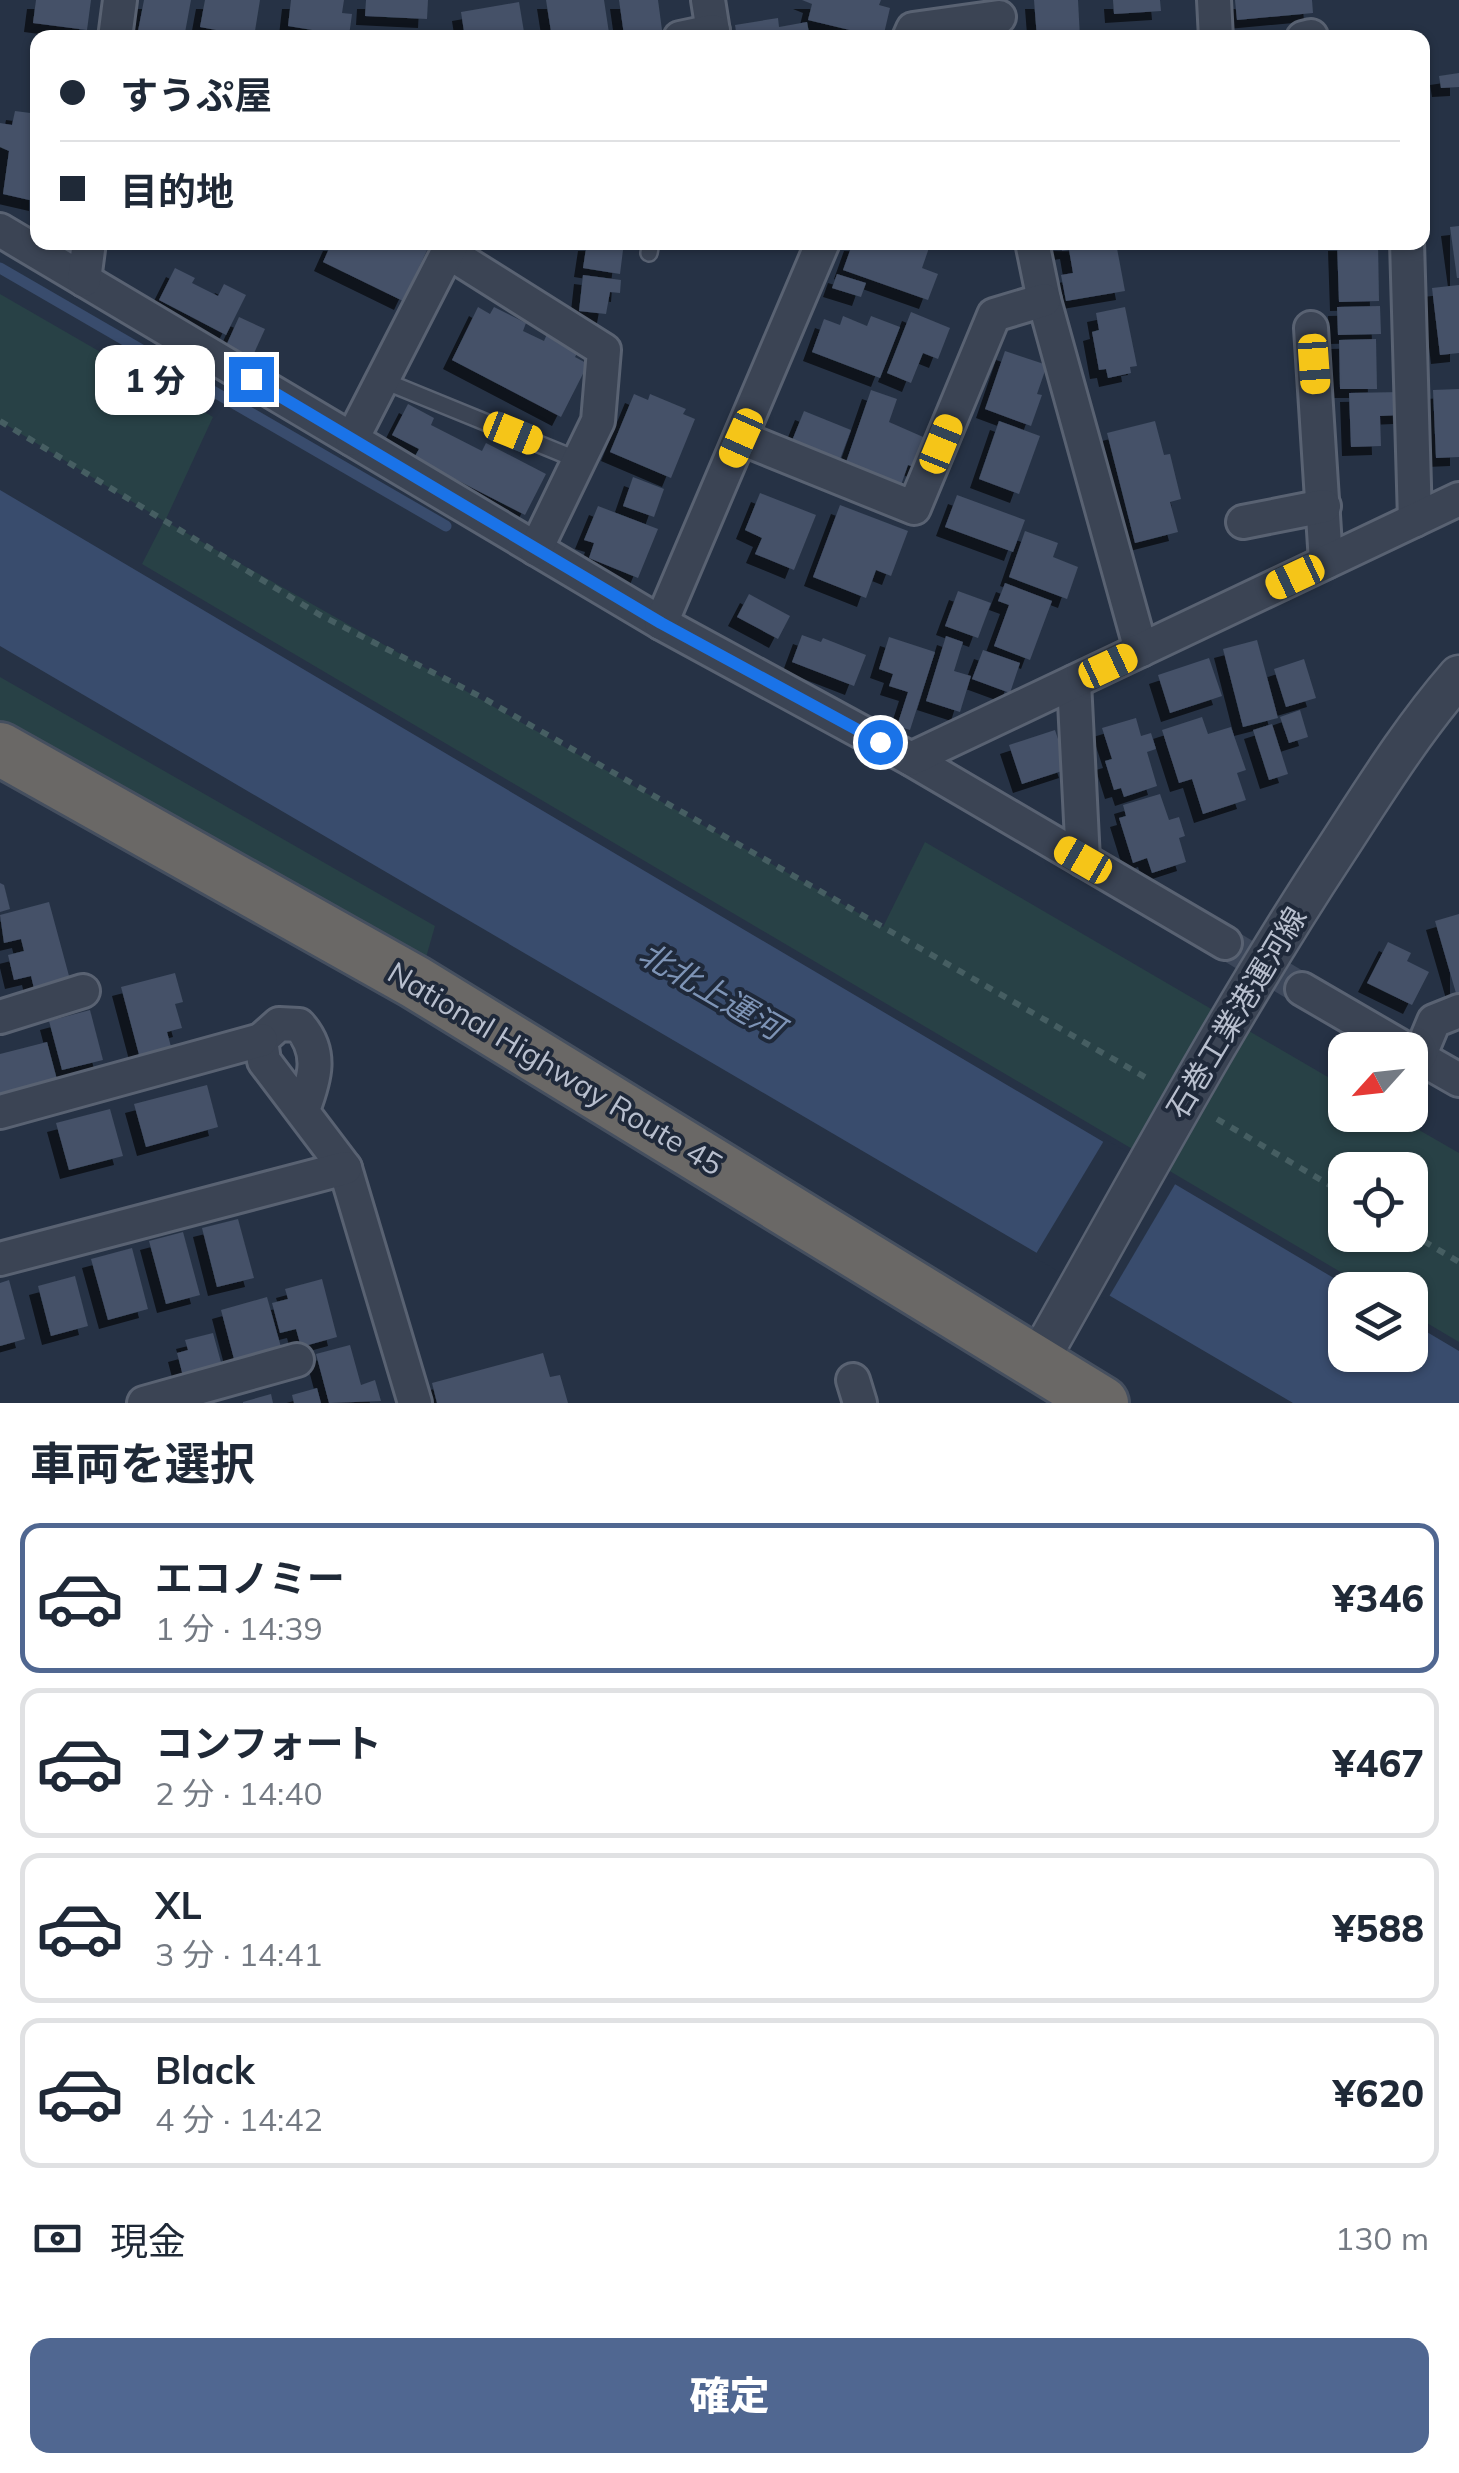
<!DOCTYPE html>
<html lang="ja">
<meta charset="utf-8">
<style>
body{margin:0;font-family:Mulish,"Noto Sans JP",sans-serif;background:#f2f2f3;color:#1f2937;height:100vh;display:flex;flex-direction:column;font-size:38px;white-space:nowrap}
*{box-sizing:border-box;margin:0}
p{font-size:32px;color:#747a83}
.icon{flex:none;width:55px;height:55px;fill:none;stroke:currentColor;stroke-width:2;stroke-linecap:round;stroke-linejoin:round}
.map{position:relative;height:1403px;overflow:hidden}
.sheet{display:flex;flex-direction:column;background:#fff;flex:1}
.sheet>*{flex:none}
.top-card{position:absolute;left:30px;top:30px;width:1400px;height:220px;border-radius:20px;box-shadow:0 2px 8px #0004;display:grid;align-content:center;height:220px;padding:0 30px;background:#fff}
.needle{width:65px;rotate:243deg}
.buttons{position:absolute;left:1328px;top:1032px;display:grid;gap:20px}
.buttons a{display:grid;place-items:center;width:100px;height:100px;border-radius:20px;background:#fff;box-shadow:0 2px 8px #0004;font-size:50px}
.end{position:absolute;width:45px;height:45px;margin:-22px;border:12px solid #1a73e8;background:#fff;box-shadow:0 0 0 5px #fff}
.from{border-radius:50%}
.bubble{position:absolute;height:70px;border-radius:20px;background:#fff;box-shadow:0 2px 8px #0004;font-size:32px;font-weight:800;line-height:70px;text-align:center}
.car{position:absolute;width:30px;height:60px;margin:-30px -15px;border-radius:12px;box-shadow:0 0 8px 2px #0007;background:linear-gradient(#f5c518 24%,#345 0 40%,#f5c518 0 76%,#345 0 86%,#f5c518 0)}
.top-card b{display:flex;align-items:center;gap:35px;height:95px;font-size:38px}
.top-card b+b{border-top:2px solid #e0e1e3}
.top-card i{width:25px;height:25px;background:#1f2937}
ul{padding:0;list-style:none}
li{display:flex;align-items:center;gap:30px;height:150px;margin:0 20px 15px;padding:0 10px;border:5px solid #e0e1e3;border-radius:20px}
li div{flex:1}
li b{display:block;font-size:38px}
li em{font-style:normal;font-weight:800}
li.on{border-color:#506791}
li>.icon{width:90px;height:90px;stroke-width:1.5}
h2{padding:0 30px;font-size:45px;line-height:120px}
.pay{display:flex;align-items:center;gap:25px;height:110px;padding:0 30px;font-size:38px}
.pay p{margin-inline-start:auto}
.button{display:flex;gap:20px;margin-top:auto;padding:20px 30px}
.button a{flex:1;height:115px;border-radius:20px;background:#506791;color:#fff;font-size:40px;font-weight:800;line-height:115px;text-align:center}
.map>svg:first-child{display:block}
.green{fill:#284146;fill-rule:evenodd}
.water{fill:#394c6d}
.pier{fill:#263245}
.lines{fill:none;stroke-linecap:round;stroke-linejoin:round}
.stream{stroke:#394c6d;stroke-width:11}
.building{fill:#455167;filter:url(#shadow)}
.minor-tunnel{stroke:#3c475a;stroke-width:32;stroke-dasharray:32 16;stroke-linecap:butt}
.service-casing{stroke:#596272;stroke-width:20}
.minor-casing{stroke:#596272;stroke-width:38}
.tertiary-casing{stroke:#596272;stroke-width:45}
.trunk-casing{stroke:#454f5f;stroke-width:58}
.path{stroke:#465e62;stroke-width:6;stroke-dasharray:8 8;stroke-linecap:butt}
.service{stroke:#3b4454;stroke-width:15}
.minor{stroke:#3b4454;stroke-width:32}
.tertiary{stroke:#3b4454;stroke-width:40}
.trunk{stroke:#6a6866;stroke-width:52}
.route{stroke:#1a73e8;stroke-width:12}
.labels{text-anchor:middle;stroke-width:8;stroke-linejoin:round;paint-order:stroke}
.street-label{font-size:30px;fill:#b8bfce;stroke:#1f293a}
.water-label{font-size:32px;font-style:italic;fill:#7e94b6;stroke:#1f293a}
</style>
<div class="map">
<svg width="1459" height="1403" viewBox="0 0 1459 1403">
<defs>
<filter id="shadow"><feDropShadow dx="-9" dy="9" stdDeviation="0" flood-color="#0009"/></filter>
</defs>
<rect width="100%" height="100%" fill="#263245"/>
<g class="green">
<path d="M0 294 213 417 165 521 883 927 925 842 1345 1087V1115H1393L1459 1153V1342L1410 1313V1290H1371L142 564 164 521 0 421ZM1345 1170H1410V1235H1345Z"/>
<polygon points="0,677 435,926 423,968 0,722"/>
</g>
<polygon class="water" points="0,490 1354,1290 1345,1290 1345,1355 1410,1355 1410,1322 1459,1351 1459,1403 1293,1403 0,646"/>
<polygon class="pier" points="1105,1139 1177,1181 1107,1300 1034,1257"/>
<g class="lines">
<polyline class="stream" points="0,268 446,526"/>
</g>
<g class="building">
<polygon points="36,0 91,0 87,30 33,23"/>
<polygon points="144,0 191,0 184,38 152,38 152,34 138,31"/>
<polygon points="205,0 260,0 254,37 200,27"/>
<polygon points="291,0 344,0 342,13 352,14 349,36 288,26"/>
<polygon points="366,0 428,0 427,19 365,16"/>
<polygon points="546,0 604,0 609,33 552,38"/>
<polygon points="619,0 658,0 662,30 624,35"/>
<polygon points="802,0 881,0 879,5 890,8 883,38 808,20 812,4"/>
<polygon points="1034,0 1078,0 1080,38 1037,38"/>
<polygon points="1113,0 1160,0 1161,11 1114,14"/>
<polygon points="1235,0 1312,0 1313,13 1237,20"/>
<polygon points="519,2 525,38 465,38 461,12"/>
<polygon points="778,18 779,27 807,22 810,38 737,38 735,25"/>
<polygon points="843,30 844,38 822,38 822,33"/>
<polygon points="1459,73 1459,87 1441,88 1439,76"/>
<polygon points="15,111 38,114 38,202 3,194 9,151 0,147 0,123 12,125"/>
<polygon points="1459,226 1459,278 1457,278 1450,227"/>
<polygon points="332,242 428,242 430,244 403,301 323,262"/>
<polygon points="587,242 624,242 620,274 583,268"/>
<polygon points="853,242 930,245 922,268 938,274 928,300 843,270"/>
<polygon points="1061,242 1116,243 1125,291 1066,301 1061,275 1073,273 1069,250 1062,251"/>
<polygon points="1337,242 1378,242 1379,301 1339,302"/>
<polygon points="175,268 195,278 192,283 218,296 224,284 246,295 226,335 159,300"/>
<polygon points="837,274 866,283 861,297 832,288"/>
<polygon points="583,275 621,280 620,293 610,292 606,314 579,311"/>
<polygon points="1459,285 1459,353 1440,355 1432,288"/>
<polygon points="1380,306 1381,334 1338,335 1337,307"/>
<polygon points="478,307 490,314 494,307 526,323 523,331 544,341 547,334 579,350 575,357 588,364 561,417 452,360"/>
<polygon points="1125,307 1137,366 1130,367 1131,373 1108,378 1106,369 1099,370 1092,332 1099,330 1096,313"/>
<polygon points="911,312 950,328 938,359 923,353 911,383 887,373"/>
<polygon points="843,316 867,326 871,316 900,327 880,378 812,352 824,319 840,325"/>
<polygon points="239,317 265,329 251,360 225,348"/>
<polygon points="1376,339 1377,389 1340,389 1339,340"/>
<polygon points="1005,351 1047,365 1037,394 1042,395 1031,426 985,409"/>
<polygon points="1459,389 1459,457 1436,458 1433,390"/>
<polygon points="871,390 897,399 889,422 930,440 920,469 908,465 900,488 844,468"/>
<polygon points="1401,392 1402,415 1380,416 1381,446 1351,447 1349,393"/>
<polygon points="634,394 648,400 650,394 686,409 683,414 695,419 671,478 610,452"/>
<polygon points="408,404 434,418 431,425 482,451 486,443 546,474 525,515 414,458 419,449 392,435"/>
<polygon points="804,411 851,430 839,462 791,443"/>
<polygon points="999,421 1040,436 1019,494 979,479"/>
<polygon points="1155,421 1164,455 1170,454 1181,499 1170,502 1178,532 1135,543 1107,433"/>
<polygon points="633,477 664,489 654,517 623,506"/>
<polygon points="760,493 816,515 794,570 755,554 762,538 745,530"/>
<polygon points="957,495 1025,520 1013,552 945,527"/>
<polygon points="840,505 908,531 891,576 876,570 866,598 813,577"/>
<polygon points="598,506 658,529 638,578 589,558 594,543 584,540"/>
<polygon points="1025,531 1058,543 1053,557 1078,567 1067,599 1009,577"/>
<polygon points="1005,583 1052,601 1030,660 994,646 1009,605 998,601"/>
<polygon points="958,591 991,603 978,638 945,626"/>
<polygon points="749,594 790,616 778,639 737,617"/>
<polygon points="802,635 821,642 823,638 866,655 854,686 792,662"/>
<polygon points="946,636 963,642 954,671 971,676 960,712 926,701"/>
<polygon points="889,637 935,652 910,730 897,726 908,692 889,686 893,674 879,669"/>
<polygon points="1257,640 1278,718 1243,727 1223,649"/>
<polygon points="983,650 1020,663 1010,693 972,679"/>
<polygon points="1209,658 1222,696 1170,713 1158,675"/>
<polygon points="1304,659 1316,698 1286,707 1274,669"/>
<polygon points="1300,710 1308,737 1289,743 1280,717"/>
<polygon points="1202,717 1208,734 1231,727 1246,770 1237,773 1246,800 1203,814 1192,779 1179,783 1162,730"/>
<polygon points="1136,718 1141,736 1151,733 1156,749 1147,752 1157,786 1124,797 1121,788 1114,790 1105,761 1112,759 1102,728"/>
<polygon points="1272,724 1288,774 1269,780 1253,730"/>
<polygon points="1055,730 1068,769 1022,784 1009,745"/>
<polygon points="1160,794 1169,820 1179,817 1185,836 1179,838 1186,862 1152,873 1147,858 1133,863 1119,818 1126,816 1123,805"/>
<polygon points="0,883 4,885 10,909 0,912"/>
<polygon points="49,902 72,987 36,997 31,976 14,980 8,955 24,951 21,939 4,943 0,915"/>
<polygon points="1459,914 1459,1000 1458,1000 1435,921"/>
<polygon points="1388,942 1411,953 1407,961 1429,972 1412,1005 1367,983"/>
<polygon points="175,973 183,1002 175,1004 182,1028 167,1032 173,1054 141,1062 121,987"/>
<polygon points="90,1010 103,1060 62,1070 49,1021"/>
<polygon points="47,1042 59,1087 0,1103 0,1054"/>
<polygon points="207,1085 218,1127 146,1147 134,1104"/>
<polygon points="110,1109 123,1156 69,1170 56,1123"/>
<polygon points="238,1219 254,1278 217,1287 202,1228"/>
<polygon points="183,1232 200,1295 166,1304 149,1241"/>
<polygon points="132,1248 148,1309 108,1320 91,1259"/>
<polygon points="75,1276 88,1326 51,1336 38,1286"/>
<polygon points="322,1279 337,1337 301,1347 296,1329 280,1333 272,1303 288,1299 285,1289"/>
<polygon points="9,1280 25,1339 0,1346 0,1283"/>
<polygon points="267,1297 281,1347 234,1359 221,1310"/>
<polygon points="213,1333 222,1366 183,1376 177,1353 188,1350 185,1340"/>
<polygon points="350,1345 361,1385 375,1380 381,1401 329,1403 316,1354"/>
<polygon points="543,1353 550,1377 560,1375 568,1403 437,1403 432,1383"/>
<polygon points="317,1388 321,1403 294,1403 292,1395"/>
<polygon points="271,1394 273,1403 243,1403 243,1402"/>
</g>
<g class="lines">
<polyline class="minor-tunnel" points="1225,943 1302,989"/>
<defs>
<g id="service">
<polyline points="649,253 651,242"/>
<polyline points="382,380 578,460"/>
</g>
<g id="minor">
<polyline points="708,0 714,38"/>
<polyline points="1214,0 1216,38"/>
<polyline points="115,38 120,0"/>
<polyline points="680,38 713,31"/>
<polyline points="909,38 913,29 999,17"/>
<polyline points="1303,38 1311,36"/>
<polyline points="0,230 661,623 911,759 1225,943"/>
<polyline points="1032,242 1044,300 1141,650"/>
<polyline points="1407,242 1415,520"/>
<polyline points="448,252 604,350 598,421 536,549"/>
<polyline points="84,280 89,242"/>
<polyline points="1311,328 1326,562"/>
<polyline points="741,438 914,508 994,315 1044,300"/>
<polyline points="352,439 453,242"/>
<polyline points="1243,522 1324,506"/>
<polyline points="661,623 823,242"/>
<polyline points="1074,682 1083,860"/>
<polyline points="911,759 1459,499"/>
<polyline points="1302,989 1407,1050"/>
<polyline points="0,1017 83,991"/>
<polyline points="1410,1052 1459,1080"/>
<polyline points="1419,1057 1434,1021 1459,1011"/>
<path d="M303 1110C315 1078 323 1052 299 1025L279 1024 261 1040 264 1061 345 1168 415 1403"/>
<polyline points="0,1112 261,1040"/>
<polyline points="0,1259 345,1168"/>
<polyline points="853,1380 860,1403"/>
<polyline points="144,1403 297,1360"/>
</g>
<path id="tertiary" d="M1036 1364C1134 1191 1227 1016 1336 850 1375 790 1412 730 1459 676"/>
<polyline id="trunk" points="0,749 415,982 1102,1403"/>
</defs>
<use href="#service" class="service-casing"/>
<use href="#minor" class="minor-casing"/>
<use href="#tertiary" class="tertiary-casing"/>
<use href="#trunk" class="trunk-casing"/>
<g class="path">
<polyline points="0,421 320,615 483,698 1150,1080"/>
<polyline points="1217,1119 1345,1194"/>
<polyline points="1410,1233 1459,1262"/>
</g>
<use href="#service" class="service"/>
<use href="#minor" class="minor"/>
<use href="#tertiary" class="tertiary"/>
<use href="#trunk" class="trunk"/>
</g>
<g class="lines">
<polyline class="route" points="251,379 661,623 880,742"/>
</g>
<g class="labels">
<g class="street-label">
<text transform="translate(1237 1013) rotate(-59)" y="10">石巻工業港運河線</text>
<text transform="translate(555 1069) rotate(31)" y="10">National Highway Route 45</text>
</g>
<g class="water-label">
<text transform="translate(711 991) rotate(30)" y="11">北北上運河</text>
</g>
</g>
</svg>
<div class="buttons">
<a><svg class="needle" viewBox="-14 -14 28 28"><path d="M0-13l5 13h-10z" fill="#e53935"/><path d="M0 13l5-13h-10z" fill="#747a83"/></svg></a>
<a><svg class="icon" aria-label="locate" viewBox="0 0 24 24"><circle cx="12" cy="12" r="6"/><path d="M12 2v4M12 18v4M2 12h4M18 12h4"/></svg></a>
<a><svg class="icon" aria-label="layers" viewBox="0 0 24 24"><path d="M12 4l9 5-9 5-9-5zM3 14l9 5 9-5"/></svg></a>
</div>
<i class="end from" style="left:880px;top:742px"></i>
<i class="end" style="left:251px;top:379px"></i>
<div class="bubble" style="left:95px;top:345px;width:120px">1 分</div>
<i class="car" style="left:1314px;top:364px;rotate:176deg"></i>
<i class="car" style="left:513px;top:433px;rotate:112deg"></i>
<i class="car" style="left:741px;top:438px;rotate:204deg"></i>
<i class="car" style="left:941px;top:444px;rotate:22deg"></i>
<i class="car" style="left:1295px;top:577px;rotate:245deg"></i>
<i class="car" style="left:1108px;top:666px;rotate:65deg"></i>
<i class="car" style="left:1083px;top:860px;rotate:300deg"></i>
<div class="top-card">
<b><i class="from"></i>すうぷ屋</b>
<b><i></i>目的地</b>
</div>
</div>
<section class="sheet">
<h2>車両を選択</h2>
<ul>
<li class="on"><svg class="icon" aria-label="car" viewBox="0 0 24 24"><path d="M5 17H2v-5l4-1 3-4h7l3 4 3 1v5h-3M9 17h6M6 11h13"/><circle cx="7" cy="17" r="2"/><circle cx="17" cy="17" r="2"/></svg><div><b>エコノミー</b><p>1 分 · 14:39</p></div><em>¥346</em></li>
<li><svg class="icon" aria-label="car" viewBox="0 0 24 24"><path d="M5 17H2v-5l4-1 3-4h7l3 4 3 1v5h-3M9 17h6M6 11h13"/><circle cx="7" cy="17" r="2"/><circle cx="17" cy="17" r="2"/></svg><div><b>コンフォート</b><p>2 分 · 14:40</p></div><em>¥467</em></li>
<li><svg class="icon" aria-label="car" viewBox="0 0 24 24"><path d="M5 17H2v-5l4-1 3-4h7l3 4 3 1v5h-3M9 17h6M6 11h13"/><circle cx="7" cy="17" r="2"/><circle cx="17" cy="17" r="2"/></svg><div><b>XL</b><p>3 分 · 14:41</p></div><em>¥588</em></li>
<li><svg class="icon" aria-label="car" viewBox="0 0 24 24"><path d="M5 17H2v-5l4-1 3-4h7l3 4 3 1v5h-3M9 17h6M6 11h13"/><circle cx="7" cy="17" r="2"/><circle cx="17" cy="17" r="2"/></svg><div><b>Black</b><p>4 分 · 14:42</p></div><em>¥620</em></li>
</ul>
<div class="pay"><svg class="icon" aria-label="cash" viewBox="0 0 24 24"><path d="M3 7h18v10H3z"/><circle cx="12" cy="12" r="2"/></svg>現金<p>130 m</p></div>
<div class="button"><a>確定</a></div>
</section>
